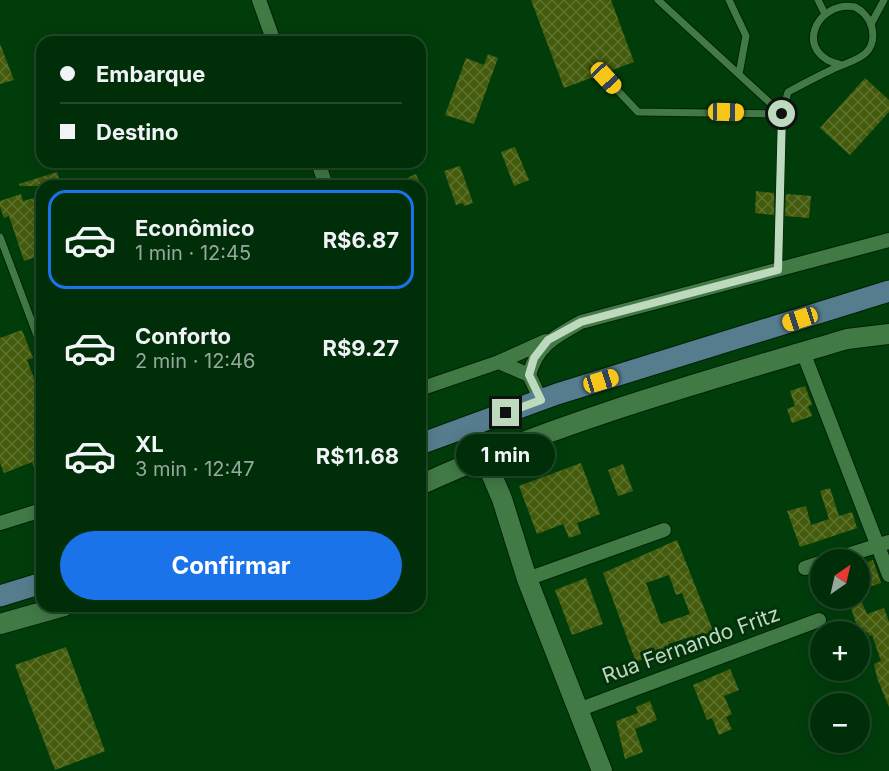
<!DOCTYPE html>
<html lang="pt">
<meta charset="utf-8">
<style>
body{margin:0;font-family:Inter,sans-serif;background:#0e3a16;color:#f1f3f6;height:100vh;display:flex;flex-direction:column;font-size:22px;white-space:nowrap}
*{box-sizing:border-box;margin:0}
p{font-size:20px;color:#95a89c}
.icon{flex:none;width:33px;height:33px;fill:none;stroke:currentColor;stroke-width:2;stroke-linecap:round;stroke-linejoin:round}
.map{position:relative;flex:1;overflow:hidden}
.drawer{position:absolute;left:36px;top:180px;width:390px;height:432px;display:flex;flex-direction:column;background:#002e08;border-radius:18px;box-shadow:0 3px 15px #0003,0 0 0 2px #224a29}
.drawer>*{flex:none}
.guide{position:absolute;left:36px;top:36px;width:390px;height:132px;border-radius:18px;box-shadow:0 3px 15px #0003,0 0 0 2px #224a29;display:grid;align-content:center;height:132px;padding:0 24px;background:#002e08}
.needle{width:39px;rotate:34deg}
.buttons{position:absolute;left:810px;top:549px;display:grid;gap:12px}
.buttons a{display:grid;place-items:center;width:60px;height:60px;border-radius:50%;background:#002e08;box-shadow:0 3px 15px #0003,0 0 0 2px #224a29;font-size:30px}
.end{position:absolute;width:27px;height:27px;margin:-14px;border:8px solid #bddabe;background:#111;box-shadow:0 0 0 3px #111}
.from{border-radius:50%}
.bubble{position:absolute;height:42px;border-radius:21px;background:#002e08;box-shadow:0 3px 15px #0003,0 0 0 2px #224a29;font-size:20px;font-weight:700;line-height:42px;text-align:center}
.car{position:absolute;width:18px;height:36px;margin:-18px -9px;border-radius:8px;box-shadow:0 0 4px 2px #0007;background:linear-gradient(#f5c518 24%,#345 0 40%,#f5c518 0 76%,#345 0 86%,#f5c518 0)}
.guide b{display:flex;align-items:center;gap:21px;height:57px;font-size:22px}
.guide b+b{border-top:2px solid #224a29}
.guide i{width:15px;height:15px;background:#f1f3f6}
ul{padding:10px 0 0;list-style:none}
li{display:flex;align-items:center;gap:18px;height:99px;margin:0 12px 9px;padding:0 12px;border:3px solid transparent;border-radius:18px}
li div{flex:1}
li b{display:block;font-size:22px}
li em{font-style:normal;font-weight:700}
li.on{border-color:#1a73e8}
li>.icon{width:54px;height:54px;stroke-width:1.5}
.action{display:flex;gap:12px;margin-top:auto;padding:12px 24px}
.action a{flex:1;height:69px;border-radius:36px;background:#1a73e8;color:#fff;font-size:24px;font-weight:700;line-height:69px;text-align:center}
.map>svg:first-child{display:block}
.building{fill:url(#building-cross-hatch);fill-rule:evenodd}
.lines{fill:none;stroke-linecap:round;stroke-linejoin:round}
.lane-casing{stroke:#032006;stroke-width:9}
.street-casing{stroke:#032006;stroke-width:16}
.secondary-casing{stroke:#032006;stroke-width:22}
.primary-casing{stroke:#032006;stroke-width:23}
.lane{stroke:#427a46;stroke-width:7}
.street{stroke:#427a46;stroke-width:14}
.secondary{stroke:#427a46;stroke-width:20}
.primary{stroke:#567d8e;stroke-width:21}
.route{stroke:#bddabe;stroke-width:8}
.labels{text-anchor:middle;stroke-width:6;stroke-linejoin:round;paint-order:stroke}
.street-label{font-size:21px;fill:#bddabe;stroke:#04310b}
</style>
<div class="map">
<svg width="889" height="771" viewBox="0 0 889 771">
<defs>
<pattern id="building-cross-hatch" width="8" height="8" patternUnits="userSpaceOnUse" patternTransform="scale(1.5)"><rect width="8" height="8" fill="#445b0c"/><path d="M0 0l8 8M0 8l8-8" fill="none" stroke="#5d722e"/></pattern>
</defs>
<rect width="100%" height="100%" fill="#003d0b"/>
<g class="building">
<polygon points="531,0 611,0 634,62 564,88"/>
<polygon points="0,44 14,80 0,84"/>
<polygon points="488,54 498,58 474,124 445,115 466,58 484,65"/>
<polygon points="865,78 889,100 889,112 850,155 820,128"/>
<polygon points="515,147 529,180 514,186 501,152"/>
<polygon points="460,166 473,203 464,206 463,203 456,205 444,171"/>
<polygon points="57,172 62,186 20,186 19,184"/>
<polygon points="416,174 421,186 389,186"/>
<polygon points="756,191 774,193 774,215 755,213"/>
<polygon points="21,194 23,201 42,196 42,255 24,261 9,216 4,218 0,207 0,201"/>
<polygon points="786,194 811,196 809,218 785,216"/>
<polygon points="22,330 33,358 27,360 42,399 41,486 32,462 4,473 0,463 0,338"/>
<polygon points="805,386 812,405 808,406 812,416 792,423 787,409 795,406 790,391"/>
<polygon points="581,463 600,514 577,523 581,534 569,538 563,524 537,534 519,486"/>
<polygon points="623,464 633,491 618,496 608,470"/>
<polygon points="830,488 839,516 852,512 857,528 800,547 787,511 806,506 811,525 829,519 820,491"/>
<path d="M677 540 714 633 695 641 693 636 668 644 669 648 636 662 603 573ZM669 575 676 595 682 593 690 614 661 624 646 583Z"/>
<polygon points="873,560 881,583 860,590 860,565"/>
<polygon points="586,578 603,624 572,635 555,590"/>
<polygon points="825,598 865,598 861,600 867,614 884,608 889,622 889,707 877,678 874,664 881,661 872,635 869,636 868,632 860,635 850,605 837,610 835,607 830,609"/>
<polygon points="66,647 105,751 55,770 15,665"/>
<polygon points="730,669 739,690 724,696 732,714 726,717 732,729 719,735 712,718 707,720 693,685"/>
<polygon points="650,701 657,720 635,729 643,752 625,759 616,721 638,713 636,707"/>
</g>
<g class="lines">
<defs>
<g id="lane">
<polyline points="658,0 782,114"/>
<polyline points="729,0 746,36 739,74"/>
<polyline points="818,0 824,12"/>
<polyline points="871,24 884,0"/>
<polyline points="606,78 638,112 782,114"/>
<polyline points="0,237 42,349"/>
<path d="M778 270 782 114 788 92C803 84 818 76 833 69 852 60 878 57 872 28 870 19 863 11 855 7 815 0 792 55 842 65"/>
</g>
<g id="street">
<polyline points="259,0 274,42"/>
<polyline points="318,162 326,186"/>
<polyline points="803,352 889,575"/>
<polyline points="499,362 546,341"/>
<path d="M529 375C537 345 556 336 581 322L889 240"/>
<polyline points="420,389 499,362 529,375 541,400"/>
<polyline points="0,523 42,510"/>
<polyline points="832,560 889,542"/>
<polyline points="805,568 820,563"/>
<polyline points="527,579 664,530"/>
<polyline points="578,710 819,620"/>
</g>
<g id="secondary">
<polyline points="471,426 502,499 527,579 602,771"/>
<path d="M420 485C557 422 702 382 847 339L889 334"/>
<polyline points="0,624 64,606"/>
</g>
<g id="primary">
<polyline points="420,444 557,394 889,291"/>
<polyline points="0,596 42,583"/>
</g>
</defs>
<use href="#lane" class="lane-casing"/>
<use href="#street" class="street-casing"/>
<use href="#secondary" class="secondary-casing"/>
<use href="#primary" class="primary-casing"/>
<use href="#lane" class="lane"/>
<use href="#street" class="street"/>
<use href="#secondary" class="secondary"/>
<use href="#primary" class="primary"/>
</g>
<g class="lines">
<polyline class="route" points="506,413 541,400 529,375 534,358 548,340 581,322 778,270 782,114"/>
</g>
<g class="labels">
<g class="street-label">
<text transform="translate(691 645) rotate(-20)" y="7">Rua Fernando Fritz</text>
</g>
</g>
</svg>
<div class="buttons">
<a><svg class="needle" viewBox="-14 -14 28 28"><path d="M0-13l5 13h-10z" fill="#e53935"/><path d="M0 13l5-13h-10z" fill="#95a89c"/></svg></a>
<a>+</a>
<a>−</a>
</div>
<i class="end from" style="left:782px;top:114px"></i>
<i class="end" style="left:506px;top:413px"></i>
<div class="bubble" style="left:456px;top:434px;width:99px">1 min</div>
<i class="car" style="left:606px;top:78px;rotate:137deg"></i>
<i class="car" style="left:726px;top:112px;rotate:91deg"></i>
<i class="car" style="left:800px;top:319px;rotate:252deg"></i>
<i class="car" style="left:601px;top:381px;rotate:73deg"></i>
<div class="guide">
<b><i class="from"></i>Embarque</b>
<b><i></i>Destino</b>
</div>
<section class="drawer">
<ul>
<li class="on"><svg class="icon" aria-label="car" viewBox="0 0 24 24"><path d="M5 17H2v-5l4-1 3-4h7l3 4 3 1v5h-3M9 17h6M6 11h13"/><circle cx="7" cy="17" r="2"/><circle cx="17" cy="17" r="2"/></svg><div><b>Econômico</b><p>1 min · 12:45</p></div><em>R$6.87</em></li>
<li><svg class="icon" aria-label="car" viewBox="0 0 24 24"><path d="M5 17H2v-5l4-1 3-4h7l3 4 3 1v5h-3M9 17h6M6 11h13"/><circle cx="7" cy="17" r="2"/><circle cx="17" cy="17" r="2"/></svg><div><b>Conforto</b><p>2 min · 12:46</p></div><em>R$9.27</em></li>
<li><svg class="icon" aria-label="car" viewBox="0 0 24 24"><path d="M5 17H2v-5l4-1 3-4h7l3 4 3 1v5h-3M9 17h6M6 11h13"/><circle cx="7" cy="17" r="2"/><circle cx="17" cy="17" r="2"/></svg><div><b>XL</b><p>3 min · 12:47</p></div><em>R$11.68</em></li>
</ul>
<div class="action"><a>Confirmar</a></div>
</section>
</div>
